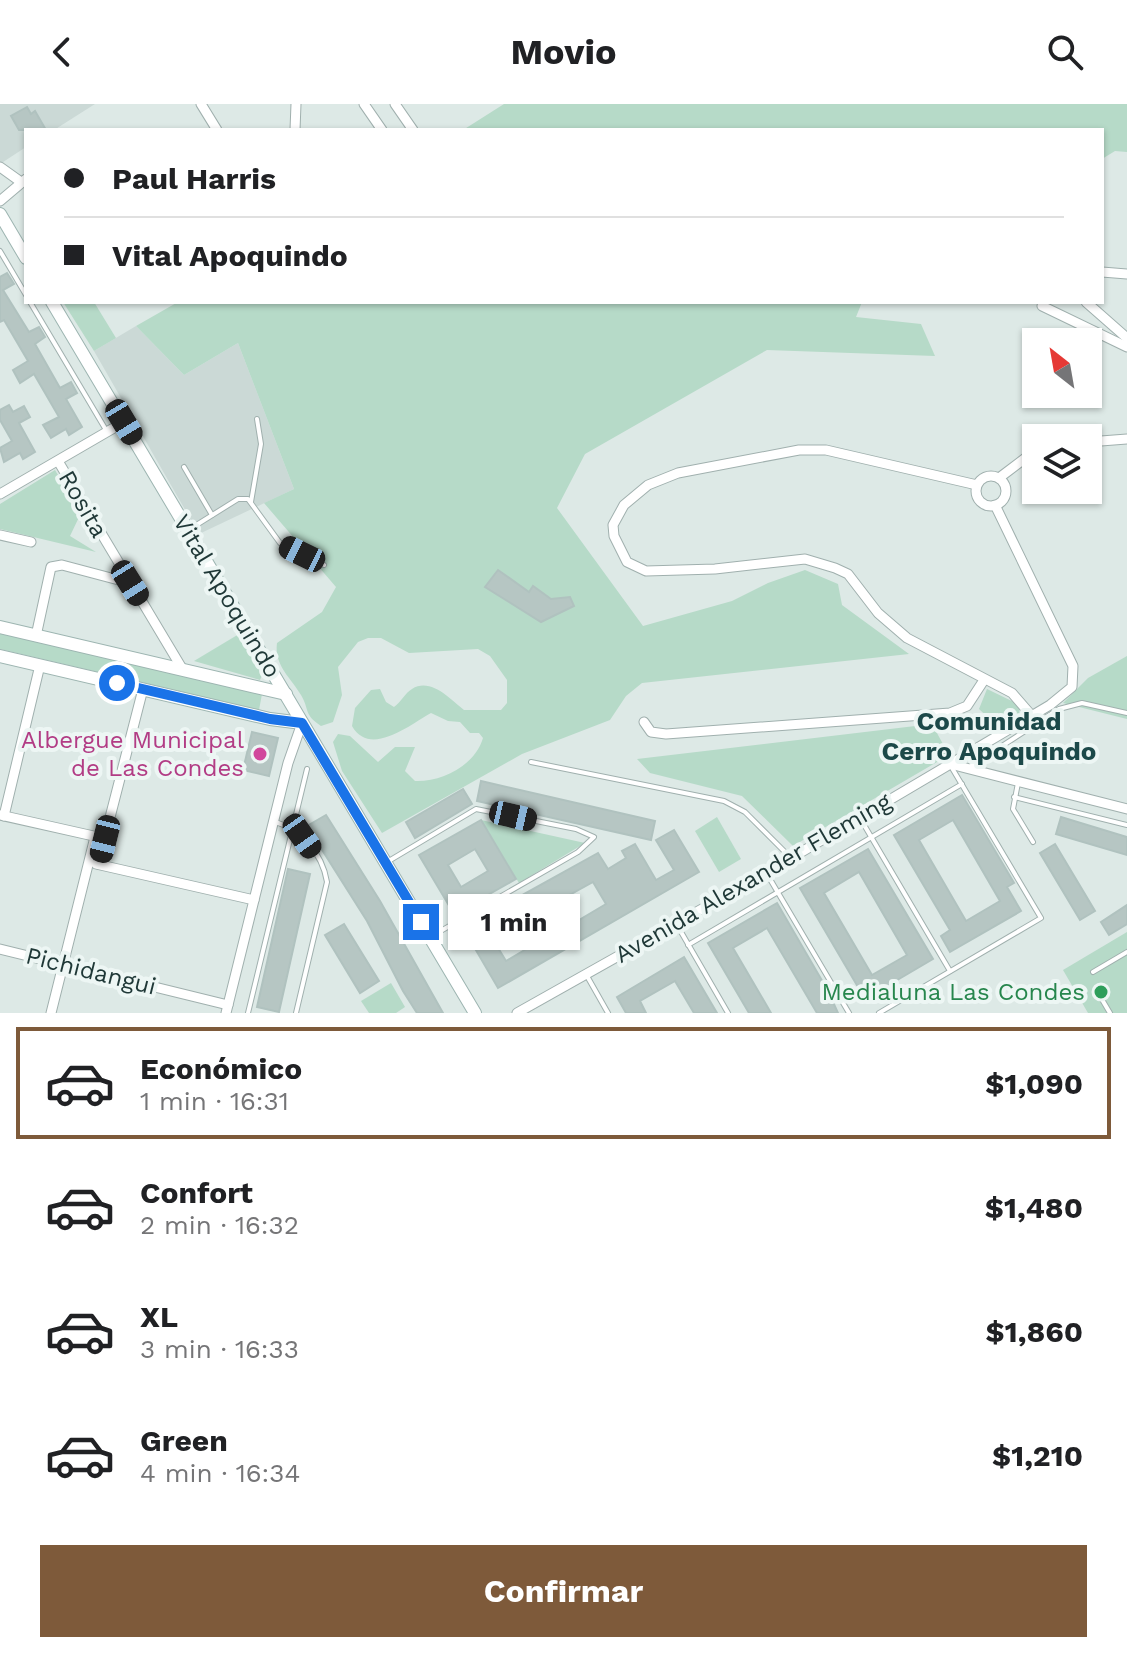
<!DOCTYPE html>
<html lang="es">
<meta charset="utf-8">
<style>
body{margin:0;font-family:"Work Sans",sans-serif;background:#f6f6f6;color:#202124;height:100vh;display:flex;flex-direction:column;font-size:30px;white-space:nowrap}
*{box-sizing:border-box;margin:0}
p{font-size:26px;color:#757577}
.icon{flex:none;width:44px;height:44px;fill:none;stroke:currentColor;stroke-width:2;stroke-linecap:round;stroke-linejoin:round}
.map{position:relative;height:909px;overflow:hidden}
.sheet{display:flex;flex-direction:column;background:#fff;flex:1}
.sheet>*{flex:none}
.top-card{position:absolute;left:24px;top:24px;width:1080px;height:176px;border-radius:0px;box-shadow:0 2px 6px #0004;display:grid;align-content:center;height:176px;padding:0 40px;background:#fff}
.needle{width:52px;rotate:329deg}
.fabs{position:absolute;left:1022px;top:224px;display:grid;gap:16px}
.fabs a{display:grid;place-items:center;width:80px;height:80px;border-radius:0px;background:#fff;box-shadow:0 2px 6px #0004;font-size:40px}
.end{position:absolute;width:36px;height:36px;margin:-18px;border:10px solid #1a73e8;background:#fff;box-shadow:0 0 0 4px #fff}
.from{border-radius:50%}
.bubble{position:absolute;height:56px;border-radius:0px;background:#fff;box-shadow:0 2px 6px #0004;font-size:26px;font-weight:700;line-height:56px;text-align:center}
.car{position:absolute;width:24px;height:48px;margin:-24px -12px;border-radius:10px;box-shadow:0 0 6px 2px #0007;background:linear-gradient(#222 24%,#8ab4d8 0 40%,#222 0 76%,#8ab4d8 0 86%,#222 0)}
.top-card b{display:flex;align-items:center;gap:28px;height:76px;font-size:30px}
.top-card b+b{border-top:2px solid #e0e0e0}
.top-card i{width:20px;height:20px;background:#202124}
ul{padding:14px 0 0;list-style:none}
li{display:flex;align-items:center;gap:24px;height:112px;margin:0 16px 12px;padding:0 24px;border:4px solid transparent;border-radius:0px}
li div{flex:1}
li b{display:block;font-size:30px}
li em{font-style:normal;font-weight:700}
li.current{border-color:#7e5a3a}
li>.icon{width:72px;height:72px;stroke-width:1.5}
.cta{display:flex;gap:16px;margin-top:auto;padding:16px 40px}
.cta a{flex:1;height:92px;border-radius:0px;background:#7e5a3a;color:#fff;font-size:32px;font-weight:700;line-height:92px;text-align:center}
header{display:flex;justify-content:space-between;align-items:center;height:104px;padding:0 40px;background:#fff;font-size:36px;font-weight:700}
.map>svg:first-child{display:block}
.built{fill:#cbd9d6}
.green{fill:#b6dac8}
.building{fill:#b6c6c3;stroke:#b0c2bf;stroke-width:2;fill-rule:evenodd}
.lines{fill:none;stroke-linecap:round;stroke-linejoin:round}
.lane-casing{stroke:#a0b0ae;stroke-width:6}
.street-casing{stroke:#a0b0ae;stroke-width:11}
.secondary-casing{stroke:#9db5b1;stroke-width:14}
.lane{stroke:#fff;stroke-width:4}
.street{stroke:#fff;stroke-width:9}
.secondary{stroke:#fff;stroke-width:12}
.route{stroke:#1a73e8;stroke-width:10}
.hotel-dot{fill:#d1479c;stroke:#edf6f4;stroke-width:3}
.leisure-dot{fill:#2e9e5b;stroke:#edf6f4;stroke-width:3}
.labels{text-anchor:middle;stroke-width:8;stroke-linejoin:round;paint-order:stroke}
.street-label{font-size:24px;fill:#1f3837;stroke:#edf6f4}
.hotel-label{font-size:24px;fill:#b23c85;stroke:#edf6f4;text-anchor:end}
.leisure-label{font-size:24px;fill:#27864d;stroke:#edf6f4;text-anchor:end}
.neighbourhood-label{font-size:26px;font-weight:bold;fill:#1c4949;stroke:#edf6f4}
</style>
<header><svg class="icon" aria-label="back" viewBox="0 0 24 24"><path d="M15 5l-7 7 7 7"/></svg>Movio<svg class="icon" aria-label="search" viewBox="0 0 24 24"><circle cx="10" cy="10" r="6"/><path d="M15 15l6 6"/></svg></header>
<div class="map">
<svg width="1127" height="909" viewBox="0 0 1127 909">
<rect width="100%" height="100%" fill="#dde9e6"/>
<g class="built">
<polygon points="0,0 95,0 54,26 26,26 26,43 0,60"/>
<polygon points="136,222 184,271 238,239 294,385 199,430 94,247"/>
</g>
<g class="green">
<polygon points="504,0 1127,0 1127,48 1115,47 1102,55 1102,26 463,26"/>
<polygon points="63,198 94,198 116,234 94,247"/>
<path d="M178 198H862L856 213 921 220 935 252 767 246 585 350 557 404 643 522 732 497 768 479 805 466 838 480 842 501 909 550 642 579 626 592 610 616 522 650 382 729 342 667 333 638 338 630 350 632 378 658 395 643H415L405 667 415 677C443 678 475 661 483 634L479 629H470L460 618 448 617 431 609C411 620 370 654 352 622L355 604 371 586 380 585 386 598 394 603C401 598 405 589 412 585 431 573 451 596 464 606H501L507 599V576L490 552 478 545 409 549 381 534H368L358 538 338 563 342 591 333 618 321 622C303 610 310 606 301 591 290 573 274 561 277 539L322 508 336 483 264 399 294 385 238 239 184 271 136 222Z"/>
<polygon points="55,366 81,409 70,432 96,448 0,425 0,400"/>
<polygon points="0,529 262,590 259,606 0,545"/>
<polygon points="239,530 263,569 260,576 194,557"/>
<polygon points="1127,552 1127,615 1063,599 1088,574"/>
<polygon points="987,585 1020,601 1019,612 994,619 979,605"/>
<polygon points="932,620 949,651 793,742 742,692 650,669 637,655"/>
<polygon points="717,713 741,755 719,768 695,727"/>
<polygon points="481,716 585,739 519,779"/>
<polygon points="1127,828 1127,909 1088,909 1063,866"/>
<polygon points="391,879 405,903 396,909 369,909 361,897"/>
</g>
<g class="building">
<polygon points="27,3 31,10 35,7 46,26 19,26 11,12"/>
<polygon points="7,169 14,180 3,186 29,228 39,223 45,233 35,240 60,284 71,278 77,289 66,295 82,323 69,331 66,325 51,334 43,321 59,313 34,270 20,279 13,266 28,257 4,216 0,218 0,173"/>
<polygon points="9,301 13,308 24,302 30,313 19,319 35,348 23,355 20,349 4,358 0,344 12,337 0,316 0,306"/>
<polygon points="498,466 529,488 533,482 551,495 570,493 574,502 541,518 485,483"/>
<polygon points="252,628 278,634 269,672 243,666"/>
<polygon points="481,677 655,717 651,736 477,697"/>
<polygon points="463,685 472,700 415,734 406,718"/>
<path d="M962 691 1014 779 1007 783 1021 807 950 848 941 832 950 826 894 731ZM953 716 1000 797 966 817 919 736Z"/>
<polygon points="326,711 380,797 443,909 417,909 403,887 367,817 307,722"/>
<polygon points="1061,713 1127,733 1127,751 1056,730"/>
<path d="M481 716 516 775 454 810 419 751ZM475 745 488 767 461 783 448 761Z"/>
<path d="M674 726 699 768 498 884 463 824 598 749 608 765 626 754 622 747 635 740 656 776 674 766 656 736ZM593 778 606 800 579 816 566 793ZM519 819 533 841 506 857 492 834Z"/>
<polygon points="1055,740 1095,807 1080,816 1040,749"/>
<path d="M868 745 933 855 865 895 800 784ZM859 768 907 851 872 871 824 789Z"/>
<polygon points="288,765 310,770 279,908 257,903"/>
<polygon points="777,799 828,887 838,909 817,909 767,824 733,844 771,909 749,909 708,839"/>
<polygon points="1127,801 1127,820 1109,831 1101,818"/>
<polygon points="344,820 379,877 360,889 325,831"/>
<polygon points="684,853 717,909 694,909 675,877 640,897 646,909 626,909 617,893"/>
</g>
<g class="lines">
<defs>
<g id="lane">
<polyline points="0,147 26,191"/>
<polyline points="30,198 106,326"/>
<polyline points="184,363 212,411"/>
<polyline points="251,398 261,340 257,315"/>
<polyline points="190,425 238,395 248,395 280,439 324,461"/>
<polyline points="531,658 724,697 745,708 791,754"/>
<polyline points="968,664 1059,605 1082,599 1127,609"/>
<polyline points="1018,679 1013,705 1033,738"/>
<polyline points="1014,693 1127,721"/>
<polyline points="860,714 950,867"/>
<path d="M273 717C301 726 322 748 327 778L296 909"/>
<polyline points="387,758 476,705 576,725 594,733 578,748 432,832"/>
<polyline points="767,770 849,909"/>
<polyline points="677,821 728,909"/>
<polyline points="688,841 962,680"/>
<polyline points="1093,868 1127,848"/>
<polyline points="587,872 608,909"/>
<polyline points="1097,887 1110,909"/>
<polyline points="248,909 307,665"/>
<polyline points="879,909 1041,814 952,664"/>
</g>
<g id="street">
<polyline points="201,0 217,26"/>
<polyline points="364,0 382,26"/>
<polyline points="395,0 413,26"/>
<polyline points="295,26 296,0"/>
<polyline points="0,63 21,78"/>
<polyline points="0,97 26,75"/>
<polyline points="1102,168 1127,170"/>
<polyline points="1086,198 1127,234"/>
<polyline points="1042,202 1127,243"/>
<polyline points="1088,338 1127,335"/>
<polyline points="58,357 183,566"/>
<circle cx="991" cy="387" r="15"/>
<polyline points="999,374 1036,346"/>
<polyline points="977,381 826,346 799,346 678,369 648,381 624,401 613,421 614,432 627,458 646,467 715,465 805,455 835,464 848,470 878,509 907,534 1012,589 1032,612"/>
<polyline points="0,390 124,318"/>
<polyline points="0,431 31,438"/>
<polyline points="36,532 51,463 62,461 130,479"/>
<polyline points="644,618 651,628 666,630 950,609 967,602 984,576"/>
<polyline points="950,660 1127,705"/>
<polyline points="0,711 98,733"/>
<polyline points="4,712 40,561"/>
<polyline points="96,760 254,796"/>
<polyline points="98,760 143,585"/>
<polyline points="0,845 228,901"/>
<polyline points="51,909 95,733"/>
<polyline points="226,909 288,659 302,619"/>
<polyline points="517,909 766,769 1050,601 1072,583 1073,562 995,401"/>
</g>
<g id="secondary">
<polyline points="0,110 26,154"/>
<polyline points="52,198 475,909"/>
<polyline points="0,523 286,590"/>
<polyline points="0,552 270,615 302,619"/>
</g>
</defs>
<use href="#lane" class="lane-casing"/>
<use href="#street" class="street-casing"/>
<use href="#secondary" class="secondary-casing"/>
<use href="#lane" class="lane"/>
<use href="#street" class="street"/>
<use href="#secondary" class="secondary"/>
</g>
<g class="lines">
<polyline class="route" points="117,579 270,615 302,619 421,818"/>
</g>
<circle class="hotel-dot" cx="260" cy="650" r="8"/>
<circle class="leisure-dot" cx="1101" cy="888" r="8"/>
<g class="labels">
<g class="street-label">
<text transform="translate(83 400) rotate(60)" y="8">Rosita</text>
<text transform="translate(227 492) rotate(59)" y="8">Vital Apoquindo</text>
<text transform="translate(753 774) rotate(-30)" y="8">Avenida Alexander Fleming</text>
<text transform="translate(91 867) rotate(14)" y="8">Pichidangui</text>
</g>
<g class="hotel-label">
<text x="244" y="644">Albergue Municipal<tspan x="244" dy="28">de Las Condes</tspan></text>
</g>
<g class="leisure-label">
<text x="1085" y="896">Medialuna Las Condes</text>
</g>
<g class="neighbourhood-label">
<text x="989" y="626">Comunidad<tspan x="989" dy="30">Cerro Apoquindo</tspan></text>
</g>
</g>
</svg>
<div class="fabs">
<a><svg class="needle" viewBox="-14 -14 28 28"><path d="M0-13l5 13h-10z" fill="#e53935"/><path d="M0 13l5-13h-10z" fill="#757577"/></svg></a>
<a><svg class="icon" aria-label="layers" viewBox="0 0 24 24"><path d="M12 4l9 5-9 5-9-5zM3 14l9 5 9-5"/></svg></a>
</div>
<i class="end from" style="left:117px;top:579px"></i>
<i class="end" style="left:421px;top:818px"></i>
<div class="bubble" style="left:448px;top:790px;width:132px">1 min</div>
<i class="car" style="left:124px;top:318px;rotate:149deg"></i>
<i class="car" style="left:302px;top:450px;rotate:296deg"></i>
<i class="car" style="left:130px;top:479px;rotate:148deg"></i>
<i class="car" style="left:513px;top:712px;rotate:103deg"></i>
<i class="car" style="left:302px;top:732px;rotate:145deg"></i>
<i class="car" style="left:105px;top:735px;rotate:194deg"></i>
<div class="top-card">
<b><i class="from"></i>Paul Harris</b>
<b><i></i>Vital Apoquindo</b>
</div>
</div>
<section class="sheet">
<ul>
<li class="current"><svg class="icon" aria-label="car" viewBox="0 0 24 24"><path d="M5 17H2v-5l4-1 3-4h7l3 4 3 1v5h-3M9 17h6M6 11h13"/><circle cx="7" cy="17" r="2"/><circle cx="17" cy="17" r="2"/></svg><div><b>Económico</b><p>1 min · 16:31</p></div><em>$1,090</em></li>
<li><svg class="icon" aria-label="car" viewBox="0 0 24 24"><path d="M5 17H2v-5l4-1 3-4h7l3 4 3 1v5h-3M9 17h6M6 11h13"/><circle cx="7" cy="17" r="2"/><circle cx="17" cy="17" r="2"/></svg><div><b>Confort</b><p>2 min · 16:32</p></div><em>$1,480</em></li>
<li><svg class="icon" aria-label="car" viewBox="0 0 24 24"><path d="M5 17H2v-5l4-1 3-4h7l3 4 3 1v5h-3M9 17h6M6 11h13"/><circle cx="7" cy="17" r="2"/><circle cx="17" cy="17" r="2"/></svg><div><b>XL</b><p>3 min · 16:33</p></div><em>$1,860</em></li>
<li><svg class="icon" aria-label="car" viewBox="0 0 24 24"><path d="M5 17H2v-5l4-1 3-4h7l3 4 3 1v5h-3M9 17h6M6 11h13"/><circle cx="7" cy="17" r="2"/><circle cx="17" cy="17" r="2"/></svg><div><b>Green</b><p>4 min · 16:34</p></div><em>$1,210</em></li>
</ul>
<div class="cta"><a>Confirmar</a></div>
</section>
